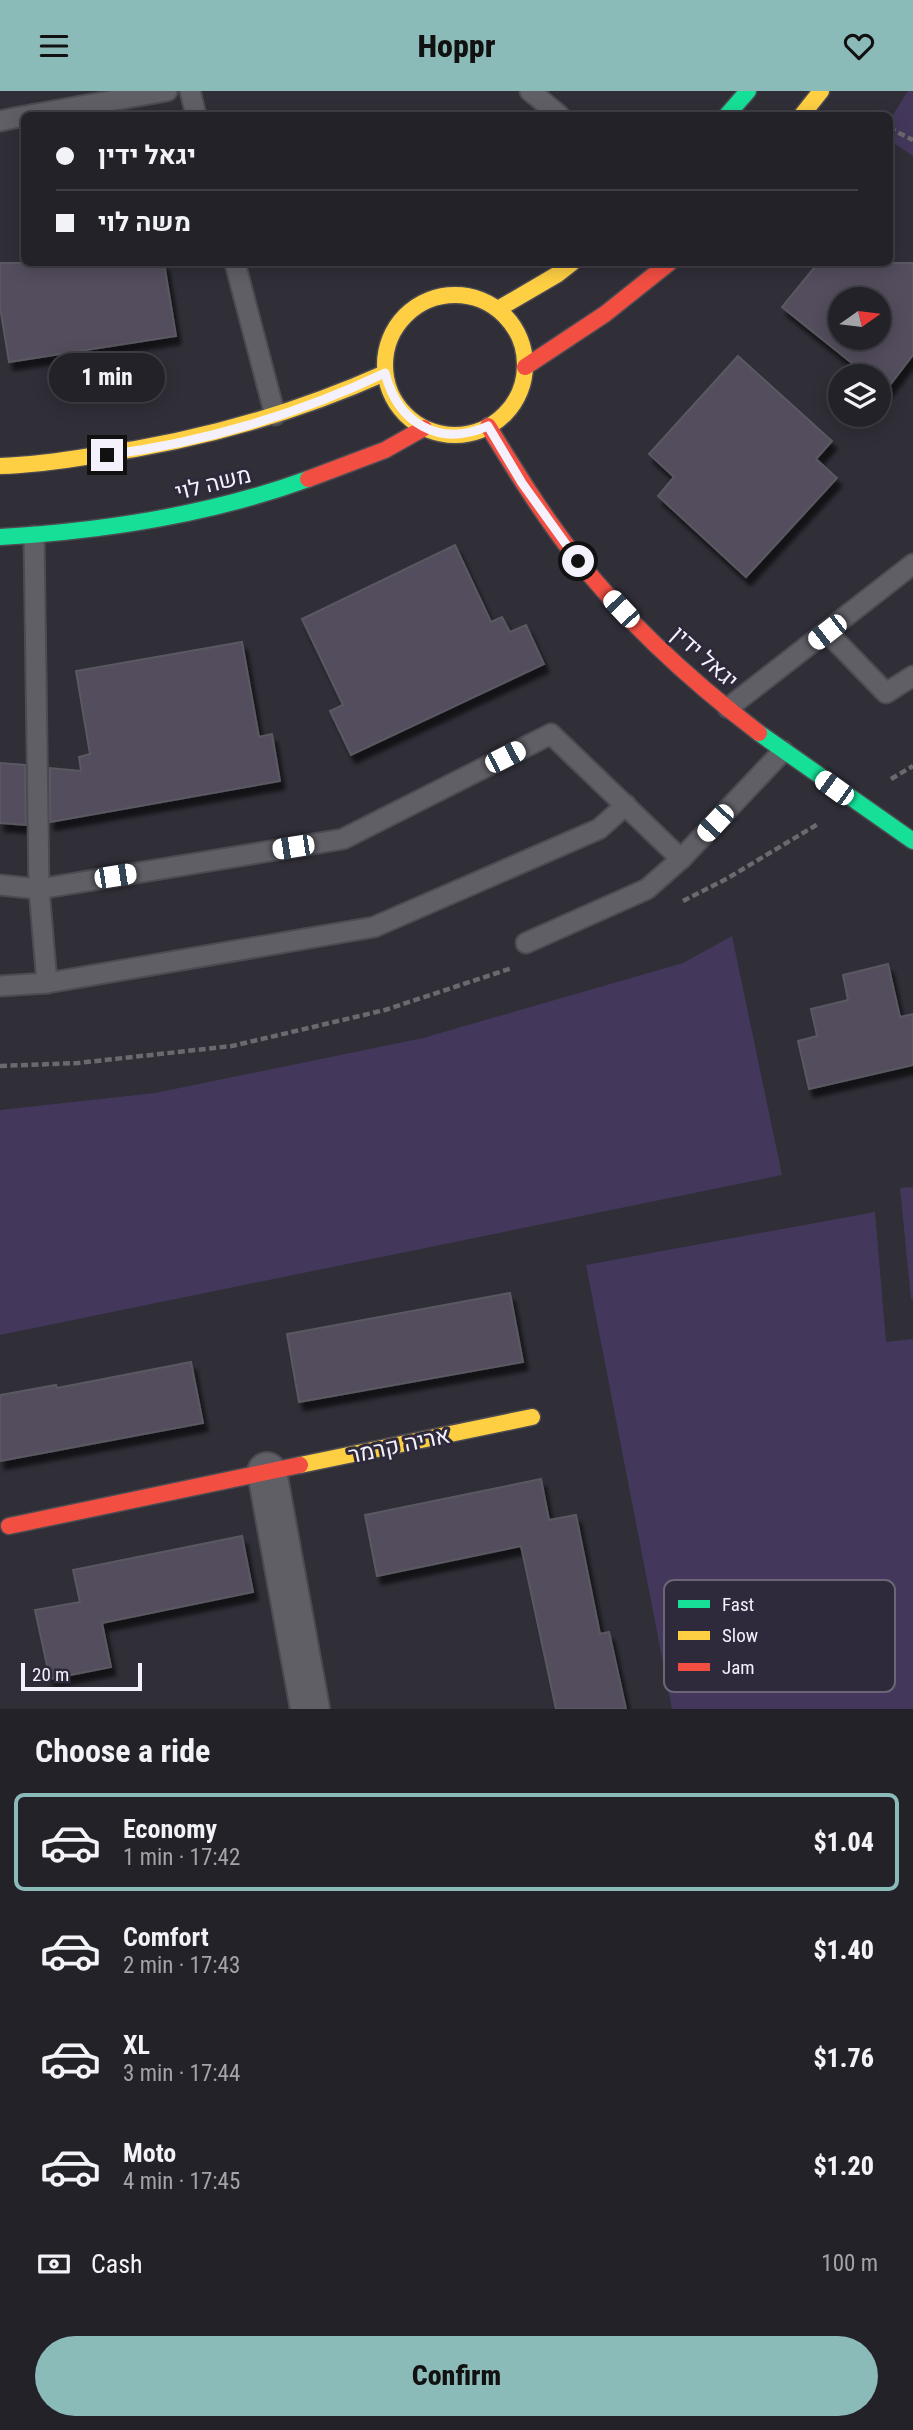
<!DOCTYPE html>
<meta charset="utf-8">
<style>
body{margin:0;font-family:"Roboto Condensed",Heebo,sans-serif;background:#302f35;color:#f1f3f6;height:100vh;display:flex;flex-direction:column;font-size:26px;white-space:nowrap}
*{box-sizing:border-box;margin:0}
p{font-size:23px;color:#a3a4a8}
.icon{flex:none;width:38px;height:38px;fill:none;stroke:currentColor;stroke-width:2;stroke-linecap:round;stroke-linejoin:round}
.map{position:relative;height:1618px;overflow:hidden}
.side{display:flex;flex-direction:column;background:#242229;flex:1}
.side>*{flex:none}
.guide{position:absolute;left:21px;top:21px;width:872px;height:154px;border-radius:10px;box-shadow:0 4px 18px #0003,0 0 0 2px #413f46;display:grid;align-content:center;height:154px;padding:0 35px;background:#242229}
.needle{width:46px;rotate:76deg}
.fabs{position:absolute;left:828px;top:196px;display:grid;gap:14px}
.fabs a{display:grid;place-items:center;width:63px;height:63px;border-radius:50%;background:#242229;box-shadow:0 4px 18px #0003,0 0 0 2px #413f46;font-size:35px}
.scale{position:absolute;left:21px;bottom:18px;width:121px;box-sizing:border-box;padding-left:7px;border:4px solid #f4f1fc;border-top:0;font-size:19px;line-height:24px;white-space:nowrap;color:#f4f1fc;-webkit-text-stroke:5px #2f2a3b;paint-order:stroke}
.end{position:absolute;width:32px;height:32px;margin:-16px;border:9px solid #f4f1fc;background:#111;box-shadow:0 0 0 4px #111}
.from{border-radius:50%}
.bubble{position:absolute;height:49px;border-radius:24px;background:#242229;box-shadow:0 4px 18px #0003,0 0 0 2px #413f46;font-size:23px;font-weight:800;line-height:49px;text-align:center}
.car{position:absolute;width:21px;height:42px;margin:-21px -10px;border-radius:9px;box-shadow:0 0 5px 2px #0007;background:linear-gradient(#fff 24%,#345 0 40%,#fff 0 76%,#345 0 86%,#fff 0)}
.guide b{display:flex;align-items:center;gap:24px;height:66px;font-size:26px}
.guide b+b{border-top:2px solid #413f46}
.guide i{width:18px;height:18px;background:#f1f3f6}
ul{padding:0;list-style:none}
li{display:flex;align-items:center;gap:21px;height:98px;margin:0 14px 10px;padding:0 21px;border:4px solid transparent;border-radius:10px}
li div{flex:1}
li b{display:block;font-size:26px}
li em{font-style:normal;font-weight:800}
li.active{border-color:#8bbbb9}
li>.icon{width:63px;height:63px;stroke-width:1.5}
h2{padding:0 35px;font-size:32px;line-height:84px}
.pay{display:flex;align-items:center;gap:18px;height:77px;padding:0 35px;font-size:26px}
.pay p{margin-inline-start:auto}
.primary-button{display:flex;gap:14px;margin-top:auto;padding:14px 35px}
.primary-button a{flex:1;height:80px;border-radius:42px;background:#8bbbb9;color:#111;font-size:28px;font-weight:800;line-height:80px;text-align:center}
header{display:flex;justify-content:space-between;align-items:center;height:91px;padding:0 35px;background:#8bbbb9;color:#111;font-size:32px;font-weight:800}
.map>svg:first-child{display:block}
.green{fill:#43385b}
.building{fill:#534e5d;stroke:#5a5860;stroke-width:2;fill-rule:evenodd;filter:url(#shadow)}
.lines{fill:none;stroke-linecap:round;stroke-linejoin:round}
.lane-casing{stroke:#4d4b52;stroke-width:23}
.street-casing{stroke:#4d4b52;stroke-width:42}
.fast-casing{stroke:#4d4b52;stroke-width:19}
.slow-casing{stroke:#4d4b52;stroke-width:19}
.jam-casing{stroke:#4d4b52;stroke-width:19}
.path{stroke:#6b696f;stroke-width:4.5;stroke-dasharray:7 3.5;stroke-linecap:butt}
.lane{stroke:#615f66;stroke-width:19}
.street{stroke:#615f66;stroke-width:38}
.fast{stroke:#16e098;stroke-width:16}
.slow{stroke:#ffcf43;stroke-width:16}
.jam{stroke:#f24e42;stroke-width:16}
.route{stroke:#f4f1fc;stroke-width:9}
.labels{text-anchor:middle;stroke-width:6;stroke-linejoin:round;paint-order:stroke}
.street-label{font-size:23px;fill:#f4f1fc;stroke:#2f2a3b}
.key{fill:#2f2a3b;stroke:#6a6675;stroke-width:2}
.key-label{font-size:19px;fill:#f4f1fc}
</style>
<header><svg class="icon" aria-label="menu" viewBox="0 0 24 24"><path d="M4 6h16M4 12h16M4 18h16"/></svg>Hoppr<svg class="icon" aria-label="heart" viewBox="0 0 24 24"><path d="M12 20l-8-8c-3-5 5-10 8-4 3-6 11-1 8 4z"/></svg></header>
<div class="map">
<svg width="913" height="1618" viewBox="0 0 913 1618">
<defs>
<filter id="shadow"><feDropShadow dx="4.5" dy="8" stdDeviation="2" flood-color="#0009"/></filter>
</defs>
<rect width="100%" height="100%" fill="#302e37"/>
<g class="green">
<polygon points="908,0 913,0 913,65 889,49 889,30"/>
<polygon points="732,845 782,1084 0,1244 0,1019 155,1002 423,947 683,872"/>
<polygon points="913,1096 913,1208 911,1208 900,1097"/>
<polygon points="875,1121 886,1251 913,1248 913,1618 672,1618 586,1174"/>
</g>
<g class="building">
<polygon points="0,172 164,172 176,245 9,271 0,216"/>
<path d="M818 172H913V264L886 299 878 293V285H868L782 216ZM840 208H878V247H840Z"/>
<polygon points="738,265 832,350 816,368 837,387 746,486 658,405 674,386 649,363"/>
<polygon points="455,454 491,531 502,526 510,541 526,534 544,573 351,664 330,620 343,614 302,528"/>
<polygon points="242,551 259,646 272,643 280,690 50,731 50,677 81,680 79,666 90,663 76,580"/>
<polygon points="0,672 25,674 26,734 0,732"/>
<polygon points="888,873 900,926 913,923 913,974 809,998 798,950 817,945 811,918 848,909 843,884"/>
<polygon points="510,1202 523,1271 299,1311 287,1243"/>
<polygon points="191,1271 203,1332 0,1370 0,1304 56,1294 57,1297"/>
<polygon points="541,1388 549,1429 576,1424 600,1543 609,1541 626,1618 556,1618 521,1455 377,1485 365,1424"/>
<polygon points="242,1445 253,1501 102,1532 111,1576 50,1588 35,1519 80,1511 73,1479"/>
</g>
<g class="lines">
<defs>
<g id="lane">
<polyline points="190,0 196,24"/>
<polyline points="530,0 559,24"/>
<polyline points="30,24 167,0"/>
<polyline points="0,30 24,25"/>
<polyline points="235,172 275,324"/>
<polyline points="34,445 39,798 47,892"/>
<polyline points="827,541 886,602 913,585"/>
<polyline points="728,617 913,473"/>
<polyline points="0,794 39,798 343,748 551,643 681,768 783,660"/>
<polyline points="526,852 647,798 681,768"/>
<polyline points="0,895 47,892 374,836 599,738 626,714"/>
</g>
<polyline id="street" points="267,1381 310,1618"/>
<g id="fast">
<polyline points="727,24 748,0"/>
<path d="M0 446C105 440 209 424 308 388"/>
<polyline points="759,642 913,750"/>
</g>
<g id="slow">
<polyline points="802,24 821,0"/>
<circle cx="455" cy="274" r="70"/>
<polyline points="498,218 558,183 572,172"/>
<path d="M0 375C30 374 61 370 91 365 193 351 291 324 385 282"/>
<polyline points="300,1374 532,1326"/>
</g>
<g id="jam">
<polyline points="525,276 605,223 669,172"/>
<path d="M488 335C515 379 542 423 574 464 627 532 691 590 759 642"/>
<polyline points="308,388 385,359 424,337"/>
<polyline points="9,1435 300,1374"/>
</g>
</defs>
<use href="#lane" class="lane-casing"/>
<use href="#street" class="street-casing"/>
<use href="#fast" class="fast-casing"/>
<use href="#slow" class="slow-casing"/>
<use href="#jam" class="jam-casing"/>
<g class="path">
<polyline points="889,37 913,49"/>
<polyline points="891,688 913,675"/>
<polyline points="683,810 728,787 818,733"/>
<polyline points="0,975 78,972 232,955 385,919 512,877"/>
</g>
<use href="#lane" class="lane"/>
<use href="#street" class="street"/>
<use href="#fast" class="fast"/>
<use href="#slow" class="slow"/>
<use href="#jam" class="jam"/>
</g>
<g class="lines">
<path class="route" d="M107 364C202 352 299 323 385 282 398 332 439 357 488 335L522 392 578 470"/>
</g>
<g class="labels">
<g class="street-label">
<text transform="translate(213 392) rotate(-14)" y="8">משה לוי</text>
<text transform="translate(705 566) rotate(42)" y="8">יגאל ידין</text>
<text transform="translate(399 1354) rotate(-12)" y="8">אריה קרמר</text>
</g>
</g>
<rect x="664" y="1489" width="231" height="112" rx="10" class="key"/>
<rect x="678" y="1509" width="32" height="8" fill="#16e098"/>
<rect x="678" y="1540" width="32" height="9" fill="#ffcf43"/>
<rect x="678" y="1572" width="32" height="8" fill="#f24e42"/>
<g class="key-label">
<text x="722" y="1520">Fast</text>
<text x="722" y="1551">Slow</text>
<text x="722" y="1583">Jam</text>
</g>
</svg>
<div class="fabs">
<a><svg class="needle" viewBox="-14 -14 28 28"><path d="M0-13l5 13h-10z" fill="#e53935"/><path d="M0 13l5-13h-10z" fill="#a3a4a8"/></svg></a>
<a><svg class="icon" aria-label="layers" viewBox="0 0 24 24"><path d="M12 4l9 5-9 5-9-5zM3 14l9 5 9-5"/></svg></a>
</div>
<div class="scale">20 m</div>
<i class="end from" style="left:578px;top:470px"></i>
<i class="end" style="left:107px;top:364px"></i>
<div class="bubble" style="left:49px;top:262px;width:116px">1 min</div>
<i class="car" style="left:621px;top:518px;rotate:317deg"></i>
<i class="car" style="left:827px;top:541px;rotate:232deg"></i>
<i class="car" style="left:505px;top:666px;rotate:63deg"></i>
<i class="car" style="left:834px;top:697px;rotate:306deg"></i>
<i class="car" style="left:715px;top:732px;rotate:223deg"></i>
<i class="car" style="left:293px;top:756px;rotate:261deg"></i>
<i class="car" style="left:115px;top:785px;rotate:81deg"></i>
<div class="guide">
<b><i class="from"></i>יגאל ידין</b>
<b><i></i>משה לוי</b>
</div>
</div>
<section class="side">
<h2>Choose a ride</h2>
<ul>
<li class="active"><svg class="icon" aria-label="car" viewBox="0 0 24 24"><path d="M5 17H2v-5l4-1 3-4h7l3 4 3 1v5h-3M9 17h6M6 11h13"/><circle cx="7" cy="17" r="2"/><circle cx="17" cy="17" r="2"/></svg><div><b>Economy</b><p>1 min · 17:42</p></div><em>$1.04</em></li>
<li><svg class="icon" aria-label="car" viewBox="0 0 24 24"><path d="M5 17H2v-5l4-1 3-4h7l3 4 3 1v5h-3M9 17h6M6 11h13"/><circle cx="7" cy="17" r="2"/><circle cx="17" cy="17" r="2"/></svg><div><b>Comfort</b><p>2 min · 17:43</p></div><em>$1.40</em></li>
<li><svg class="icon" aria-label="car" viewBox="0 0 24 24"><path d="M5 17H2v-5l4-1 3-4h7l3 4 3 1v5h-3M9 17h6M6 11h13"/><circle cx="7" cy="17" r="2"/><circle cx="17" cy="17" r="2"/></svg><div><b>XL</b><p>3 min · 17:44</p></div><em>$1.76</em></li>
<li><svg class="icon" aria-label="car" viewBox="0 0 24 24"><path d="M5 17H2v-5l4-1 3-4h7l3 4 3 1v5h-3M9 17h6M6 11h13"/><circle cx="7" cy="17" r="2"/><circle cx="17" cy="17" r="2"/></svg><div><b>Moto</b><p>4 min · 17:45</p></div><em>$1.20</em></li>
</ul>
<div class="pay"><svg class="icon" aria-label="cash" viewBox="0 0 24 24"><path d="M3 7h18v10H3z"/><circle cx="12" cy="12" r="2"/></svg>Cash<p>100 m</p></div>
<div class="primary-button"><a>Confirm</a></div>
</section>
